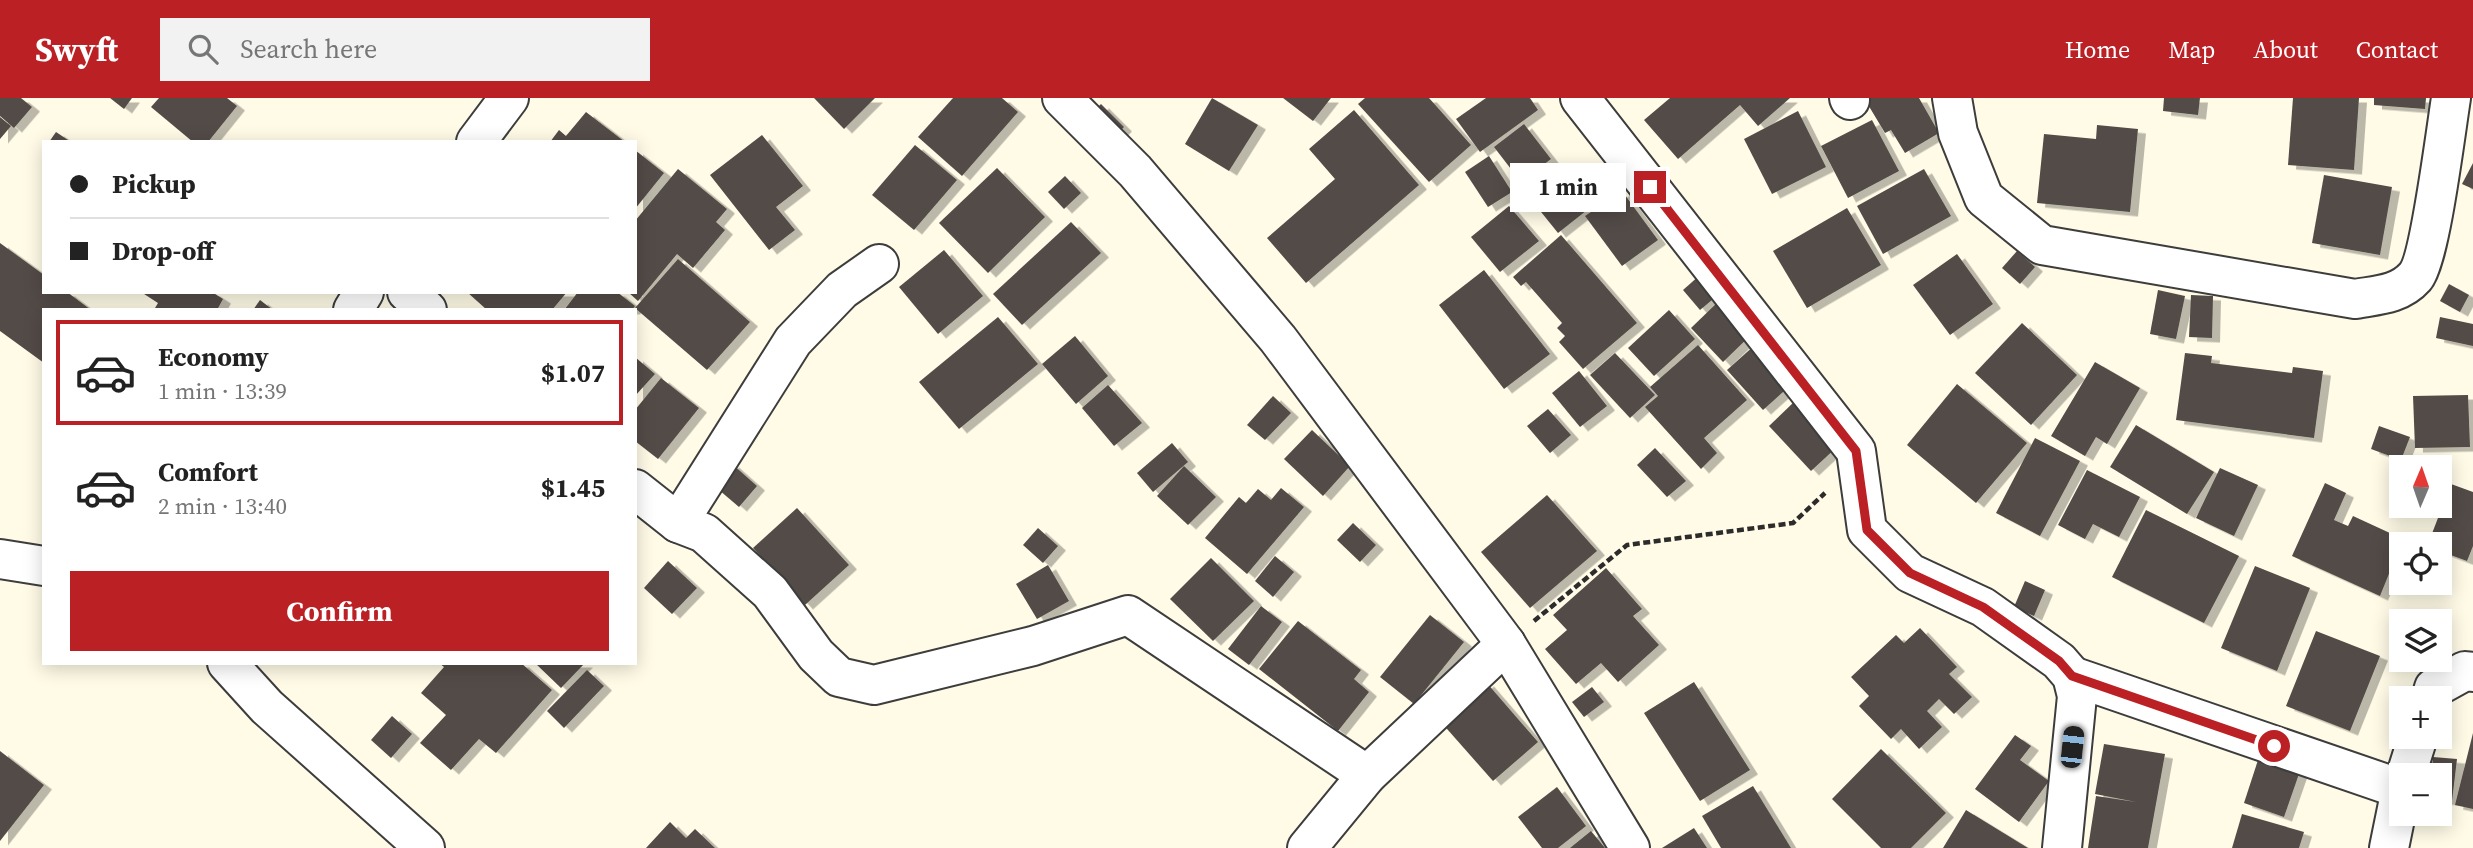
<!DOCTYPE html>
<meta charset="utf-8">
<style>
body{margin:0;font-family:"Source Serif 4",serif;background:#f2f2f2;color:#222;height:100vh;display:flex;flex-direction:column;font-size:26px;white-space:nowrap}
*{box-sizing:border-box;margin:0}
p{font-size:23px;color:#767676}
.icon{flex:none;width:38px;height:38px;fill:none;stroke:currentColor;stroke-width:2;stroke-linecap:round;stroke-linejoin:round}
.map{position:relative;flex:1;overflow:hidden}
.sheet{position:absolute;left:42px;top:210px;width:595px;height:357px;display:flex;flex-direction:column;background:#fff;border-radius:0px;box-shadow:0 4px 18px #0003}
.sheet>*{flex:none}
.hud{position:absolute;left:42px;top:42px;width:595px;height:154px;border-radius:0px;box-shadow:0 4px 18px #0003;display:grid;align-content:center;height:154px;padding:0 28px;background:#fff}
.needle{width:46px;rotate:2deg}
.fabs{position:absolute;left:2389px;top:357px;display:grid;gap:14px}
.fabs a{display:grid;place-items:center;width:63px;height:63px;border-radius:0px;background:#fff;box-shadow:0 4px 18px #0003;font-size:35px}
.end{position:absolute;width:32px;height:32px;margin:-16px;border:9px solid #bb2025;background:#fff;box-shadow:0 0 0 4px #fff}
.from{border-radius:50%}
.bubble{position:absolute;height:49px;border-radius:0px;background:#fff;box-shadow:0 4px 18px #0003;font-size:23px;font-weight:700;line-height:49px;text-align:center}
.car{position:absolute;width:21px;height:42px;margin:-21px -10px;border-radius:9px;box-shadow:0 0 5px 2px #0007;background:linear-gradient(#222 24%,#8ab4d8 0 40%,#222 0 76%,#8ab4d8 0 86%,#222 0)}
.hud b{display:flex;align-items:center;gap:24px;height:66px;font-size:26px}
.hud b+b{border-top:2px solid #e0e0e0}
.hud i{width:18px;height:18px;background:#222}
ul{padding:12px 0 0;list-style:none}
li{display:flex;align-items:center;gap:21px;height:105px;margin:0 14px 10px;padding:0 14px;border:4px solid transparent;border-radius:0px}
li div{flex:1}
li b{display:block;font-size:26px}
li em{font-style:normal;font-weight:700}
li.selected{border-color:#bb2025}
li>.icon{width:63px;height:63px;stroke-width:1.5}
.primary-button{display:flex;gap:14px;margin-top:auto;padding:14px 28px}
.primary-button a{flex:1;height:80px;border-radius:0px;background:#bb2025;color:#fff;font-size:28px;font-weight:700;line-height:80px;text-align:center}
header{display:flex;align-items:center;gap:42px;box-sizing:border-box;height:98px;padding:0 35px;background:#bb2025;color:#fff}
header strong{font-size:33px}
nav{display:flex;gap:38px;margin-inline-start:auto;font-size:24px}
.search{width:490px;height:63px;background:#f2f2f2;display:flex;align-items:center;gap:18px;box-sizing:border-box;padding:0 24px;border-radius:0px;color:#767676;font-size:26px}
.map>svg:first-child{display:block}
.building{fill:#534b46;filter:url(#shadow)}
.lines{fill:none;stroke-linecap:round;stroke-linejoin:round}
.street-casing{stroke:#3d3d3d;stroke-width:42}
.path{stroke:#2c2c2c;stroke-width:4.5;stroke-dasharray:7 3.5;stroke-linecap:butt}
.street{stroke:#fff;stroke-width:38}
.route{stroke:#bb2025;stroke-width:9}
</style>
<header>
<strong>Swyft</strong>
<div class="search"><svg class="icon" aria-label="search" viewBox="0 0 24 24"><circle cx="10" cy="10" r="6"/><path d="M15 15l6 6"/></svg>Search here</div>
<nav><a>Home</a><a>Map</a><a>About</a><a>Contact</a></nav>
</header>
<div class="map">
<svg width="2473" height="750" viewBox="0 0 2473 750">
<defs>
<filter id="shadow"><feDropShadow dx="8" dy="4.5" stdDeviation="0" flood-color="#0004"/></filter>
</defs>
<rect width="100%" height="100%" fill="#fffbe7"/>
<g class="building">
<polygon points="0,0 21,0 32,9 14,30 0,18"/>
<polygon points="110,0 132,0 124,11"/>
<polygon points="159,0 227,0 237,8 208,44 193,44 151,9"/>
<polygon points="814,0 875,0 844,31"/>
<polygon points="953,0 1002,0 1018,14 962,78 918,39"/>
<polygon points="1212,0 1258,27 1229,73 1185,46"/>
<polygon points="1283,0 1331,0 1313,23"/>
<polygon points="1365,0 1429,0 1471,47 1429,84 1358,6"/>
<polygon points="1486,0 1530,0 1538,12 1480,54 1456,21"/>
<polygon points="1670,0 1790,0 1758,28 1740,7 1678,61 1644,22"/>
<polygon points="1864,0 1919,0 1939,35 1905,55 1891,32 1885,35"/>
<polygon points="2164,0 2200,0 2198,17 2163,13"/>
<polygon points="2293,0 2359,0 2354,72 2288,67"/>
<polygon points="2374,0 2426,0 2425,11 2374,7"/>
<polygon points="1101,6 1124,29 1112,41 1089,18"/>
<polygon points="1354,12 1419,87 1306,185 1267,140 1335,81 1309,51"/>
<polygon points="1798,13 1826,69 1772,96 1744,41"/>
<polygon points="586,14 625,44 550,44 559,32 566,38"/>
<polygon points="0,19 11,28 0,41"/>
<polygon points="1872,22 1899,73 1848,100 1821,48"/>
<polygon points="1524,26 1551,61 1521,84 1494,49"/>
<polygon points="2097,27 2138,31 2130,114 2037,105 2044,36 2096,41"/>
<polygon points="56,34 71,44 49,44"/>
<polygon points="762,37 803,88 776,109 795,132 769,152 710,77"/>
<polygon points="915,47 957,82 914,132 872,97"/>
<polygon points="635,52 664,75 635,111"/>
<polygon points="1489,58 1512,94 1488,109 1465,74"/>
<polygon points="2473,65 2473,91 2462,86"/>
<polygon points="1567,69 1596,105 1558,135 1529,99"/>
<polygon points="997,70 1045,119 988,175 939,125"/>
<polygon points="678,71 727,111 716,124 725,132 693,170 677,156 638,203 628,194 635,194 635,123"/>
<polygon points="1924,71 1951,118 1883,156 1857,108"/>
<polygon points="2324,77 2392,89 2380,157 2312,145"/>
<polygon points="1065,78 1081,95 1064,111 1048,94"/>
<polygon points="1622,93 1658,142 1622,168 1585,118"/>
<polygon points="1509,108 1539,143 1500,174 1471,139"/>
<polygon points="1847,110 1881,167 1807,210 1773,153"/>
<polygon points="1071,124 1101,155 1022,227 993,196"/>
<polygon points="1561,137 1637,225 1583,271 1559,244 1565,238 1557,230 1562,225 1526,184 1521,188 1513,179"/>
<polygon points="0,145 44,177 44,194 67,194 91,212 44,212 44,265 0,233"/>
<polygon points="944,152 983,198 938,236 899,189"/>
<polygon points="2017,153 2035,169 2020,186 2002,170"/>
<polygon points="1957,156 1993,206 1950,237 1913,187"/>
<polygon points="678,161 750,224 707,272 635,210"/>
<polygon points="1484,172 1550,256 1504,291 1439,207"/>
<polygon points="1700,177 1718,197 1700,212 1683,192"/>
<polygon points="2449,186 2469,197 2460,214 2440,203"/>
<polygon points="2158,192 2185,198 2176,241 2150,236"/>
<polygon points="141,194 212,194 223,201 217,212 158,212 155,210 158,205"/>
<polygon points="467,194 567,194 552,212 487,212"/>
<polygon points="578,194 617,194 635,208 632,212 564,212"/>
<polygon points="2191,197 2213,198 2212,240 2189,239"/>
<polygon points="1721,201 1753,235 1723,264 1691,230"/>
<polygon points="260,202 273,212 253,212"/>
<polygon points="1669,212 1695,241 1654,278 1628,250"/>
<polygon points="998,219 1038,266 959,331 919,284"/>
<polygon points="2440,219 2473,226 2473,248 2436,240"/>
<polygon points="2022,225 2077,277 2031,327 1975,275"/>
<polygon points="1075,238 1108,278 1076,306 1042,266"/>
<polygon points="1756,246 1792,286 1763,312 1727,272"/>
<polygon points="1698,247 1747,302 1704,340 1717,355 1701,371 1645,309 1658,298 1650,289"/>
<polygon points="1615,255 1655,297 1630,320 1590,277"/>
<polygon points="2185,255 2212,258 2211,265 2292,275 2293,269 2323,273 2314,340 2176,322"/>
<polygon points="635,259 655,276 635,298"/>
<polygon points="2095,264 2140,290 2107,346 2096,339 2085,358 2051,338"/>
<polygon points="1579,273 1607,308 1580,329 1552,295"/>
<polygon points="661,280 699,310 658,361 635,343 635,312"/>
<polygon points="1957,286 2027,345 1976,405 1907,347"/>
<polygon points="1108,287 1142,325 1114,348 1082,310"/>
<polygon points="2468,297 2470,349 2415,350 2413,298"/>
<polygon points="1273,298 1291,315 1265,342 1247,327"/>
<polygon points="1795,303 1838,348 1811,373 1769,328"/>
<polygon points="1548,311 1571,337 1550,355 1527,328"/>
<polygon points="2136,327 2214,374 2187,416 2110,369"/>
<polygon points="2379,328 2410,339 2401,362 2371,351"/>
<polygon points="1312,332 1350,368 1323,398 1284,361"/>
<polygon points="2035,340 2080,363 2040,438 1996,415"/>
<polygon points="1172,345 1188,364 1153,394 1137,375"/>
<polygon points="1655,350 1686,383 1667,399 1637,367"/>
<polygon points="731,365 757,388 739,409 712,386"/>
<polygon points="1184,368 1216,399 1188,427 1157,398"/>
<polygon points="2220,370 2258,387 2234,438 2196,420"/>
<polygon points="2087,372 2140,399 2119,439 2093,426 2085,441 2058,427"/>
<polygon points="2325,385 2346,395 2334,422 2348,428 2353,418 2405,442 2401,446 2380,498 2292,458"/>
<polygon points="2451,386 2473,394 2473,448 2467,463 2440,453 2440,446 2428,446"/>
<polygon points="1281,390 1304,409 1247,476 1205,440 1239,399 1246,405 1258,391 1271,402"/>
<polygon points="1547,397 1597,453 1530,510 1481,454"/>
<polygon points="797,410 849,467 805,507 753,450"/>
<polygon points="2146,412 2239,458 2204,525 2112,479"/>
<polygon points="1353,425 1376,447 1360,464 1337,442"/>
<polygon points="1038,430 1058,448 1043,465 1023,447"/>
<polygon points="1275,458 1294,474 1273,499 1255,483"/>
<polygon points="1211,460 1254,503 1213,543 1170,501"/>
<polygon points="668,463 697,490 672,516 644,490"/>
<polygon points="1048,467 1069,503 1037,521 1016,486"/>
<polygon points="2255,468 2310,490 2277,573 2221,550"/>
<polygon points="1606,470 1642,511 1633,518 1659,547 1618,584 1601,565 1576,586 1545,551 1567,532 1553,517"/>
<polygon points="2025,483 2045,492 2034,518 2014,509"/>
<polygon points="1261,508 1282,524 1249,567 1228,551"/>
<polygon points="1430,517 1464,544 1414,606 1380,579"/>
<polygon points="1298,523 1361,572 1354,581 1369,594 1338,633 1259,571"/>
<polygon points="1920,530 1957,569 1949,576 1972,599 1954,616 1939,601 1927,613 1942,629 1919,651 1901,631 1891,641 1859,608 1869,598 1851,579 1896,537 1904,545"/>
<polygon points="2316,533 2380,558 2350,633 2286,608"/>
<polygon points="439,565 521,565 552,592 496,655 479,641 451,672 420,645 446,617 421,595 444,569"/>
<polygon points="535,565 585,565 561,590"/>
<polygon points="587,572 604,588 564,630 547,613"/>
<polygon points="1486,584 1538,644 1493,683 1440,623"/>
<polygon points="1694,584 1750,672 1700,703 1644,615"/>
<polygon points="1592,589 1604,604 1584,619 1572,604"/>
<polygon points="392,618 412,636 391,660 371,642"/>
<polygon points="2473,635 2473,711 2455,707"/>
<polygon points="2015,637 2031,648 2020,662 2049,683 2019,724 1975,691"/>
<polygon points="2104,646 2165,656 2148,750 2088,750 2096,698 2136,704 2095,696"/>
<polygon points="1881,651 1946,715 1911,750 1881,750 1832,701"/>
<polygon points="0,653 44,687 0,743"/>
<polygon points="2259,659 2300,673 2284,719 2244,705"/>
<polygon points="2433,659 2457,661 2452,703 2440,702 2440,677 2431,677"/>
<polygon points="1753,688 1791,750 1721,750 1702,718"/>
<polygon points="1557,689 1586,728 1558,750 1542,750 1518,719"/>
<polygon points="1966,712 2028,750 1943,750"/>
<polygon points="2242,716 2304,734 2299,750 2232,750"/>
<polygon points="670,724 686,740 695,731 715,750 646,750"/>
<polygon points="1694,730 1707,750 1662,750"/>
<polygon points="1591,733 1605,750 1570,750"/>
</g>
<g class="lines">
<defs>
<g id="street">
<polyline points="1062,0 1135,73 1278,241 1506,546 1630,750"/>
<polyline points="1580,0 1856,353 1867,432 1910,475 1983,509 2059,563 2072,578 2077,598 2062,750"/>
<polyline points="1849,0 1850,2"/>
<path d="M1952 0 1958 35 1984 100 2042 147 2355 201C2377 197 2399 197 2415 179 2430 162 2446 31 2451 0"/>
<polyline points="476,44 509,0"/>
<polyline points="407,194 427,212"/>
<polyline points="353,212 364,194"/>
<polyline points="635,391 678,425 704,435 770,494 816,557 839,579 874,587 1033,548 1128,517 1367,677"/>
<polyline points="678,425 793,243 842,192 879,166"/>
<polyline points="0,461 44,468"/>
<polyline points="227,565 267,609 425,750"/>
<polyline points="2072,578 2401,691"/>
<polyline points="2431,600 2434,590 2465,573 2473,574"/>
<polyline points="2406,677 2418,639"/>
<polyline points="1307,750 1367,677 1506,546"/>
<polyline points="2389,750 2401,691"/>
</g>
</defs>
<use href="#street" class="street-casing"/>
<polyline class="path" points="1534,523 1627,447 1793,425 1825,395"/>
<use href="#street" class="street"/>
</g>
<g class="lines">
<polyline class="route" points="1650,89 1856,353 1867,432 1910,475 1983,509 2059,563 2072,578 2274,648"/>
</g>
</svg>
<div class="fabs">
<a><svg class="needle" viewBox="-14 -14 28 28"><path d="M0-13l5 13h-10z" fill="#e53935"/><path d="M0 13l5-13h-10z" fill="#767676"/></svg></a>
<a><svg class="icon" aria-label="locate" viewBox="0 0 24 24"><circle cx="12" cy="12" r="6"/><path d="M12 2v4M12 18v4M2 12h4M18 12h4"/></svg></a>
<a><svg class="icon" aria-label="layers" viewBox="0 0 24 24"><path d="M12 4l9 5-9 5-9-5zM3 14l9 5 9-5"/></svg></a>
<a>+</a>
<a>−</a>
</div>
<i class="end from" style="left:2274px;top:648px"></i>
<i class="end" style="left:1650px;top:89px"></i>
<div class="bubble" style="left:1510px;top:65px;width:116px">1 min</div>
<i class="car" style="left:2072px;top:649px;rotate:6deg"></i>
<div class="hud">
<b><i class="from"></i>Pickup</b>
<b><i></i>Drop-off</b>
</div>
<section class="sheet">
<ul>
<li class="selected"><svg class="icon" aria-label="car" viewBox="0 0 24 24"><path d="M5 17H2v-5l4-1 3-4h7l3 4 3 1v5h-3M9 17h6M6 11h13"/><circle cx="7" cy="17" r="2"/><circle cx="17" cy="17" r="2"/></svg><div><b>Economy</b><p>1 min · 13:39</p></div><em>$1.07</em></li>
<li><svg class="icon" aria-label="car" viewBox="0 0 24 24"><path d="M5 17H2v-5l4-1 3-4h7l3 4 3 1v5h-3M9 17h6M6 11h13"/><circle cx="7" cy="17" r="2"/><circle cx="17" cy="17" r="2"/></svg><div><b>Comfort</b><p>2 min · 13:40</p></div><em>$1.45</em></li>
</ul>
<div class="primary-button"><a>Confirm</a></div>
</section>
</div>
